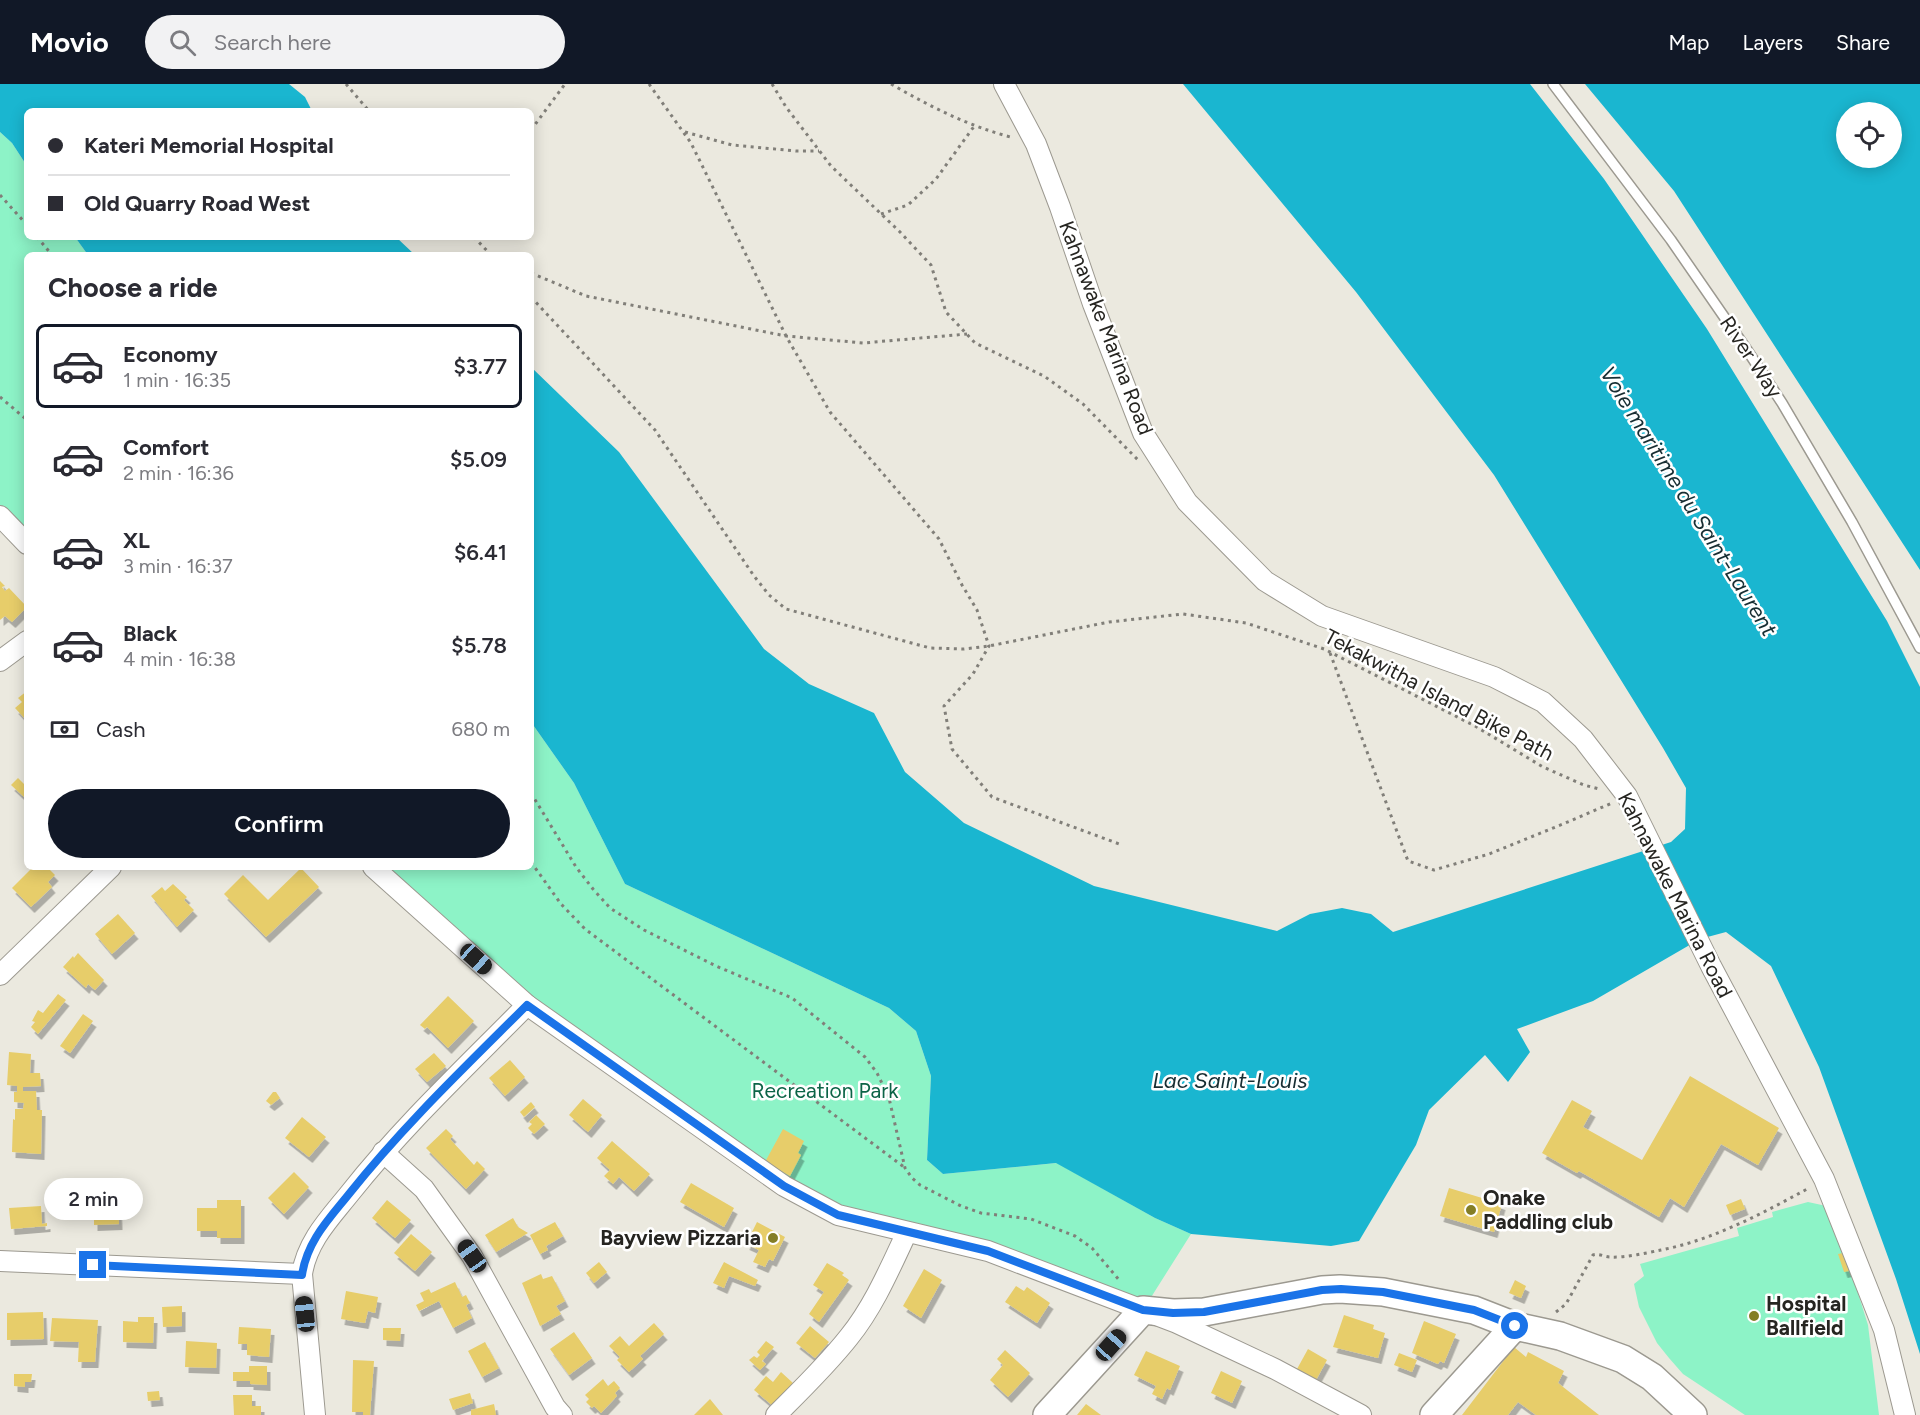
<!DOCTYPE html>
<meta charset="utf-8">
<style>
body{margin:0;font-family:Figtree,sans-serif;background:#f2f2f3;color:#2b2b33;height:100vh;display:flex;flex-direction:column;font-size:22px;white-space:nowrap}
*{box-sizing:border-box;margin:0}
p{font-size:20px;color:#7c7c81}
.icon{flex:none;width:33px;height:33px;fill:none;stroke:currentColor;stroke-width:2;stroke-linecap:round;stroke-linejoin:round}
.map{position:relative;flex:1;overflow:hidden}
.panel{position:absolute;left:24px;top:168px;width:510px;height:618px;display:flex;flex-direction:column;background:#fff;border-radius:9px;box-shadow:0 3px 15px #0003}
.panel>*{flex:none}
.top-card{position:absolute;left:24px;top:24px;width:510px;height:132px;border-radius:9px;box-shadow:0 3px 15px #0003;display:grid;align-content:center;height:132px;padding:0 24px;background:#fff}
.tools{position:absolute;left:1836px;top:18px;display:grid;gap:12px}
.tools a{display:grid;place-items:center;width:66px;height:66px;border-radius:50%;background:#fff;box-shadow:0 3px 15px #0003;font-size:30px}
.end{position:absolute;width:27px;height:27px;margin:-14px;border:8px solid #1a73e8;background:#fff;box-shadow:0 0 0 3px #fff}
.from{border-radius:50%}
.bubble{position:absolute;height:42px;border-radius:21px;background:#fff;box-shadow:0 3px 15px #0003;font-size:20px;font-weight:600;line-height:42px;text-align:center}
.car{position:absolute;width:18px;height:36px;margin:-18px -9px;border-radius:8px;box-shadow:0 0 4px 2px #0007;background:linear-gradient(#222 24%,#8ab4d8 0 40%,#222 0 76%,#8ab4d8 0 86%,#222 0)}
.top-card b{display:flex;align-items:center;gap:21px;height:57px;font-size:22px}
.top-card b+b{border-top:2px solid #e1e1e2}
.top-card i{width:15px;height:15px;background:#2b2b33}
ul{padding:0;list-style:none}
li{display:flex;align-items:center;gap:18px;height:84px;margin:0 12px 9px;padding:0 12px;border:3px solid transparent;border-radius:9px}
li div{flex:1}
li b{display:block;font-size:22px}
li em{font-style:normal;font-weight:600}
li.on{border-color:#111827}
li>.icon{width:54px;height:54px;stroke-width:1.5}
h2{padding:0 24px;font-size:27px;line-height:72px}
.pay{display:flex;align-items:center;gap:15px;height:66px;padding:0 24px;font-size:22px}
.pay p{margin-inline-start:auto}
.primary-button{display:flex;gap:12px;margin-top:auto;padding:12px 24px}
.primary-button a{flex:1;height:69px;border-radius:36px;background:#111827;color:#fff;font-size:24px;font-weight:600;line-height:69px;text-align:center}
header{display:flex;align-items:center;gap:36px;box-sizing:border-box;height:84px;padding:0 30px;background:#111827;color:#fff}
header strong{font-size:28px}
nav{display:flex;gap:33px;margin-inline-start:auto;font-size:21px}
.search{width:420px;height:54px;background:#f2f2f3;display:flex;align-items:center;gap:15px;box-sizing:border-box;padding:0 21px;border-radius:33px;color:#7c7c81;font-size:22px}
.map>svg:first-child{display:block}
.green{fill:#8df3c7}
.water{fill:#1ab6d0;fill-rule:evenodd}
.building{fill:#e7cd6b;filter:url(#shadow)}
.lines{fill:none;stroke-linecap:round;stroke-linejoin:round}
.lane-casing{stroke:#9c9990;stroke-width:12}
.street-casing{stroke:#9c9990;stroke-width:22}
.secondary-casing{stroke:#9c9990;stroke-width:30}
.path{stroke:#817f79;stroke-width:3;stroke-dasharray:3 4.5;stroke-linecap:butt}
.lane{stroke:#fff;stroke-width:9}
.street{stroke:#fff;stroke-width:20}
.secondary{stroke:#fff;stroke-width:27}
.route{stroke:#1a73e8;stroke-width:8}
.poi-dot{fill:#847e26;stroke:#fff;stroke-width:2}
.labels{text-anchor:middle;stroke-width:5;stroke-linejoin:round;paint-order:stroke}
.street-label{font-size:21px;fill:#262521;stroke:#fff}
.park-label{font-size:21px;fill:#0c6447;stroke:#fff}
.poi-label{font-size:21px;font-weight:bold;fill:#262521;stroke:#fff;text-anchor:start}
.water-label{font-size:22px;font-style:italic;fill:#172e33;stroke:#fff}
</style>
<header>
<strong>Movio</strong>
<div class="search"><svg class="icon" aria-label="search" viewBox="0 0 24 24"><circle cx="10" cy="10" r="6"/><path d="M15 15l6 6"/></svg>Search here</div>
<nav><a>Map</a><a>Layers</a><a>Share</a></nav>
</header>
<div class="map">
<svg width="1920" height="1331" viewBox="0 0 1920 1331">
<defs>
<filter id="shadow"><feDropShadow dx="3.5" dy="6" stdDeviation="0" flood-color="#0004"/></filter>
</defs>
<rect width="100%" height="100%" fill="#ebe9df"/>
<g class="green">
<polygon points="0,48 12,59 27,82 27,153 75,153 88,171 27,171 27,460 0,432"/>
<polygon points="531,638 574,699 625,800 889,924 916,947 931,992 927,1076 943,1090 1057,1079 1155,1134 1191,1150 1143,1226 988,1167 838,1131 527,921 373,783 531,783"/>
<polygon points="1808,1118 1831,1123 1868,1241 1879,1331 1745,1331 1683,1290 1669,1274 1657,1259 1639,1223 1634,1200 1644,1192 1640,1180 1739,1152 1737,1144 1773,1133 1772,1128"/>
</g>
<g class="water">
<polygon points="0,0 289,0 305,13 312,27 27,27 27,82 12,59 0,48"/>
<polygon points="1183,0 1530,0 1604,95 1707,245 1887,537 1920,603 1920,1270 1896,1195 1819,983 1771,882 1726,848 1700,855 1593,917 1517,945 1530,968 1508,998 1485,971 1429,1026 1416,1061 1359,1157 1331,1162 1191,1150 1155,1134 1056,1079 943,1090 927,1076 931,992 916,947 889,924 625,800 574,699 531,638 531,283 619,368 764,565 809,600 874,629 905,688 964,739 1094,802 1277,847 1310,830 1342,824 1371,830 1393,848 1671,758 1685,745 1686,704 1663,664 1494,391 1356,208"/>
<path d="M1585 0H1920V486L1674 107ZM1892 28V74H1846V28Z"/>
<polygon points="75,153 396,153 415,171 88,171"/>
</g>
<g class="building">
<polygon points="0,497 5,502 2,503 5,507 9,504 27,523 12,538 5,532 0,536"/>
<polygon points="27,607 27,637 15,624 22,618 18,614"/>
<polygon points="18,694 27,703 27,710 24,713 11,701"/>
<polygon points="33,783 47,783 55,791 48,798 52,803 31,823 12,804"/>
<polygon points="301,784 319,803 266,853 224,810 243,791 268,816"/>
<polygon points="173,800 187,813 184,816 194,826 177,843 151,812 162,803 165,807"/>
<polygon points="118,830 135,849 112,870 95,850"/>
<polygon points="78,869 104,896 95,906 88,900 86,904 63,883 73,872 74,874"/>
<polygon points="58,910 66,916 38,950 31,943 35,938 32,937 38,926 43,929"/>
<polygon points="448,912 474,937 448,964 427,943 425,945 420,941"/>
<polygon points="83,930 93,937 70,969 60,962"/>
<polygon points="9,968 31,970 30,989 40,989 41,1002 23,1003 23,1007 36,1007 37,1026 42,1026 41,1070 12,1068 13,1035 15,1036 15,1025 23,1025 24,1019 14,1018 14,1008 17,1008 17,1002 7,1001"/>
<polygon points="434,969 446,982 427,998 415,985"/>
<polygon points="510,976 525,993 505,1012 489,994"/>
<polygon points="1690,992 1779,1044 1758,1081 1721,1060 1684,1123 1670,1114 1659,1133 1579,1087 1577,1089 1542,1069 1572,1016 1592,1027 1583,1043 1642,1076"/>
<polygon points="273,1008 276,1008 280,1014 271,1021 266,1017"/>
<polygon points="583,1015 602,1031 588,1048 569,1031"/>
<polygon points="531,1018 535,1023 524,1033 520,1028"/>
<polygon points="536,1031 545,1040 534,1050 528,1044 532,1040 529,1038"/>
<polygon points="302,1033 326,1053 309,1073 285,1054"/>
<polygon points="446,1045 453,1052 450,1055 474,1081 477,1077 485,1085 466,1105 426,1064"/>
<polygon points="783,1045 804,1057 798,1069 801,1071 790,1092 765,1078"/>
<polygon points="612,1057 650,1090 634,1107 619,1093 613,1100 604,1092 610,1086 597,1074"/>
<polygon points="294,1088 309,1103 284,1130 268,1114"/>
<polygon points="691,1099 734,1124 724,1143 680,1118"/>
<polygon points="1449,1104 1502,1120 1494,1148 1440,1132"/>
<polygon points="1741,1115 1745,1125 1730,1131 1726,1121"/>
<polygon points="217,1116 241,1116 241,1154 217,1154 217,1147 197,1147 197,1124 217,1124"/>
<polygon points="387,1116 411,1136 395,1154 372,1134"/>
<polygon points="118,1118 119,1140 94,1141 94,1119"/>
<polygon points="41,1122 42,1140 47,1139 47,1142 11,1145 9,1124"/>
<polygon points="513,1134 518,1143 528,1149 496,1168 485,1151"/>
<polygon points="555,1138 563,1152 546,1162 548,1166 540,1170 530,1151"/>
<polygon points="757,1138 785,1153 773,1177 769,1175 765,1183 753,1178 759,1166 746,1160"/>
<polygon points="411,1150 432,1168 415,1187 394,1169"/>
<polygon points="1843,1169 1849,1187 1844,1188 1838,1170"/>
<polygon points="599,1178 607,1188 594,1199 586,1189"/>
<polygon points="724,1178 758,1196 755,1202 729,1192 724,1204 713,1199"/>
<polygon points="827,1179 844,1189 842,1191 849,1196 819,1238 809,1230 824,1208 813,1201"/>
<polygon points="924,1185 942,1196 921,1234 903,1222"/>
<polygon points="541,1190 543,1195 552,1192 565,1217 556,1222 561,1230 540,1242 522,1199"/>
<polygon points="1515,1196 1526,1202 1521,1214 1509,1209"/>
<polygon points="455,1198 462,1213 466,1211 470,1219 466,1221 472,1234 453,1244 439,1217 419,1227 416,1221 424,1217 420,1209 429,1205 431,1209"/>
<polygon points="1016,1202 1024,1207 1027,1203 1050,1219 1037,1239 1005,1218"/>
<polygon points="346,1207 378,1213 375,1229 368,1227 365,1239 341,1235"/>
<polygon points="182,1222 182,1242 163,1243 162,1223"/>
<polygon points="43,1228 44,1255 7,1256 7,1229"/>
<polygon points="1344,1231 1374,1241 1373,1245 1385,1249 1378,1274 1333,1263"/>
<polygon points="138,1233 154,1233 153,1259 123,1258 123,1237 138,1238"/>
<polygon points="52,1234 98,1236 95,1278 78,1278 79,1258 50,1257"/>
<polygon points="1424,1237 1456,1250 1444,1279 1440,1277 1438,1280 1412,1269"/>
<polygon points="654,1239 664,1250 640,1272 643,1275 629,1288 617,1276 620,1273 609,1262 620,1252 629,1262"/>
<polygon points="810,1242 829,1258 815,1274 796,1259"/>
<polygon points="239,1243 271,1245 269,1273 247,1271 247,1260 238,1260"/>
<polygon points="383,1244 401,1244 400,1257 383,1256"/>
<polygon points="574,1248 592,1274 569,1291 550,1265"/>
<polygon points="186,1257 217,1259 216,1284 185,1283"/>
<polygon points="766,1257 774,1263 762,1277 766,1280 760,1286 749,1276 754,1272 757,1274 760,1271 757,1268"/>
<polygon points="485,1258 499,1284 482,1293 468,1267"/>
<polygon points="1514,1263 1526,1273 1528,1268 1564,1287 1558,1299 1599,1331 1536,1331 1518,1318 1508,1331 1462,1331"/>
<polygon points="1308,1265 1327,1276 1316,1296 1297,1285"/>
<polygon points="1005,1266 1030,1289 1008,1313 990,1296 1003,1281 997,1275"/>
<polygon points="1146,1267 1180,1282 1170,1306 1167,1304 1162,1315 1152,1310 1156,1302 1134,1291"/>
<polygon points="1399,1269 1417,1276 1412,1288 1394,1281"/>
<polygon points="353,1276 374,1277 370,1331 363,1331 363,1328 352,1328"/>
<polygon points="249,1282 267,1282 267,1301 250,1300 250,1297 233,1297 233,1288 249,1288"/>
<polygon points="1221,1287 1242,1297 1232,1319 1211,1309"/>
<polygon points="781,1288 793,1299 773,1322 754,1306 766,1292 773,1298"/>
<polygon points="14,1290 32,1290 31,1298 25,1298 25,1303 14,1302"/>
<polygon points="603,1295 608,1302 614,1297 620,1304 615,1309 617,1312 601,1329 594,1322 592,1324 586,1318 589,1315 585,1311"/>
<polygon points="159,1307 160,1316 148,1317 147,1308"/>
<polygon points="470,1309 473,1319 453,1326 449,1315"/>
<polygon points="233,1311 252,1311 252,1322 261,1322 261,1331 234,1331"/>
<polygon points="710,1315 723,1331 694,1331"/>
<polygon points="494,1320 496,1331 471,1331 471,1326"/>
<polygon points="1086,1320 1101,1331 1077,1331"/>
</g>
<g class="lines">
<defs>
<polyline id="lane" points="1553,0 1671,156 1747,266 1782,319 1852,438 1920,564"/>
<g id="street">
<polyline points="1004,0 1036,60 1060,123 1093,220 1143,349 1187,418 1265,497 1322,532 1494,593 1543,618 1583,655 1627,712 1711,882 1824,1095 1884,1246 1905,1331"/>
<polyline points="0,432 27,460"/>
<polyline points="0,577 27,557"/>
<polyline points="373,783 527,921 784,1102 838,1131 988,1167 1177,1239 1275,1285 1361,1331"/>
<polyline points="0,891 111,783"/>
<polyline points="383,1068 424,1105 472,1172 555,1323 562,1331"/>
<polyline points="0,1177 302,1190"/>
<path d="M315 1331 302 1190C307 1157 330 1134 350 1109 404 1041 467 982 527 921"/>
<path d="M776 1331C801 1306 827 1281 849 1253 874 1222 890 1184 907 1148"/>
</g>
<g id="secondary">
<polyline points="1047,1331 1143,1226 1173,1229 1204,1228 1322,1206 1340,1205 1383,1208 1474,1226 1515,1242 1560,1252 1623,1275 1652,1293 1693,1331"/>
<polyline points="1434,1331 1515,1242"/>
</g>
</defs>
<use href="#lane" class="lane-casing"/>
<use href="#street" class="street-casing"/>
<use href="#secondary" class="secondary-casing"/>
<g class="path">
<polyline points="346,0 369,27"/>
<polyline points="649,0 691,59 786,252 830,328 939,455 962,501 977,526 989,562 973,590 944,622 952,665 992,713 1122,761"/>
<polyline points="772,0 786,23 831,82 900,148 931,181 946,228 975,259 1044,292 1083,320 1138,376"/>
<path d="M891 0C931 23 968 42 1014 54"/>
<polyline points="531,46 565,0"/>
<polyline points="685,48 732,61 796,67 819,67"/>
<polyline points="0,111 27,141"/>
<polyline points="881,130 908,121 936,95 975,41"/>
<polyline points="37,153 52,171"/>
<polyline points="474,153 491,171"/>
<polyline points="531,189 586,212 786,252 863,259 967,250"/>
<polyline points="531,213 655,346 754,492 769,511 786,525 930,564 964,565 989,562 1109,538 1183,530 1246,539 1324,565 1475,642 1543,683 1584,701 1599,705"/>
<polyline points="0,313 27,336"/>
<polyline points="1330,569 1408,777 1434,786 1489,770 1563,740 1612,719"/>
<polyline points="531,709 576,783 593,805 610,824 644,846 716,882 792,914 865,973 877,989 889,1014 905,1084 912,1094 920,1101 961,1122 981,1129 1031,1135 1075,1152 1092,1164 1120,1197"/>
<polyline points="531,778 561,820 585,845 904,1083"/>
<path d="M1556 1228 1566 1220 1593 1171C1599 1169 1604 1173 1610 1173 1625 1174 1646 1169 1661 1166 1713 1156 1763 1129 1809 1104"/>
</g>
<use href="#lane" class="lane"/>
<use href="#street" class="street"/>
<use href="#secondary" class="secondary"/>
</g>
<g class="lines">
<path class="route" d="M93 1181 302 1191C307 1157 329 1135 349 1110 403 1042 466 982 527 921L784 1102 838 1131 988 1167 1143 1226 1173 1229 1204 1228 1322 1206 1341 1205 1383 1208 1474 1226 1515 1242"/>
</g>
<g class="poi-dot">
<circle cx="1471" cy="1126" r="6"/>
<circle cx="773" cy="1154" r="6"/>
<circle cx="1754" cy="1232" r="6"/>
</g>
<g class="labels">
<g class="street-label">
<text transform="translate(1106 244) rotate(69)" y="7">Kahnawake Marina Road</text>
<text transform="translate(1751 273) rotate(56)" y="7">River Way</text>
<text transform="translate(1439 611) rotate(28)" y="7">Tekakwitha Island Bike Path</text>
<text transform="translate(1675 811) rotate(63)" y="7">Kahnawake Marina Road</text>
</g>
<g class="park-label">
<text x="825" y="1014">Recreation Park</text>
</g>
<g class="poi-label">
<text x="1483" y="1121">Onake<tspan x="1483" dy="24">Paddling club</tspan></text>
<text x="761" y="1161" text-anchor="end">Bayview Pizzaria</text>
<text x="1766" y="1227">Hospital<tspan x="1766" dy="24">Ballfield</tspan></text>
</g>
<g class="water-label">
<text transform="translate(1689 417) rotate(58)" y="8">Voie maritime du Saint-Laurent</text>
<text x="1230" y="1004">Lac Saint-Louis</text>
</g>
</g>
</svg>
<div class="tools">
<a><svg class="icon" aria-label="locate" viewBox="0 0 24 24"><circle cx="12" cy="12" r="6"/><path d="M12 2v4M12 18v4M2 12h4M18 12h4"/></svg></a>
</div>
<i class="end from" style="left:1515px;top:1242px"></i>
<i class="end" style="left:93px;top:1181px"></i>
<div class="bubble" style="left:44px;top:1094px;width:99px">2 min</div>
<i class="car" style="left:476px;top:875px;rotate:132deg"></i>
<i class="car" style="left:472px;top:1172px;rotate:325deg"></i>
<i class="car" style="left:305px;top:1230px;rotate:354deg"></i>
<i class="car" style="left:1111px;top:1261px;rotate:42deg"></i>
<div class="top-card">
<b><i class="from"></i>Kateri Memorial Hospital</b>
<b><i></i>Old Quarry Road West</b>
</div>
<section class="panel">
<h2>Choose a ride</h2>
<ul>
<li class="on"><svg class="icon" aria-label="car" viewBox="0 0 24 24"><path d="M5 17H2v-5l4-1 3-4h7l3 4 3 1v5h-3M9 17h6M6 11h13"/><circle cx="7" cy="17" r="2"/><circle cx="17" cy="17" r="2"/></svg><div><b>Economy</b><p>1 min · 16:35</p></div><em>$3.77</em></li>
<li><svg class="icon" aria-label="car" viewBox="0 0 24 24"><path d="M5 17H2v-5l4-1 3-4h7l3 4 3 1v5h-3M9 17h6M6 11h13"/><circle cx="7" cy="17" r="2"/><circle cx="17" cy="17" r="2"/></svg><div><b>Comfort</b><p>2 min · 16:36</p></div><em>$5.09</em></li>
<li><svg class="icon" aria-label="car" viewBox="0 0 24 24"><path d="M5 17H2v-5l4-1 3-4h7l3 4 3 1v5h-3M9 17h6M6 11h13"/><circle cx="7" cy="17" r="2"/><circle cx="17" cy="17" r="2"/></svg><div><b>XL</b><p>3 min · 16:37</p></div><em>$6.41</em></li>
<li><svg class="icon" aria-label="car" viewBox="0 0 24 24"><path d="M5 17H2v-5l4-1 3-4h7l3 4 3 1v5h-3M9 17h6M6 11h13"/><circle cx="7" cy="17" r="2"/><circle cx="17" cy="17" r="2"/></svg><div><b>Black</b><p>4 min · 16:38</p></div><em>$5.78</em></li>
</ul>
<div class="pay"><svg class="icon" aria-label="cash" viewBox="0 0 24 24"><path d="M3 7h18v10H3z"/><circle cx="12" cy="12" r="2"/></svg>Cash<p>680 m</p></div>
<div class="primary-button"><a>Confirm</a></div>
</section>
</div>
